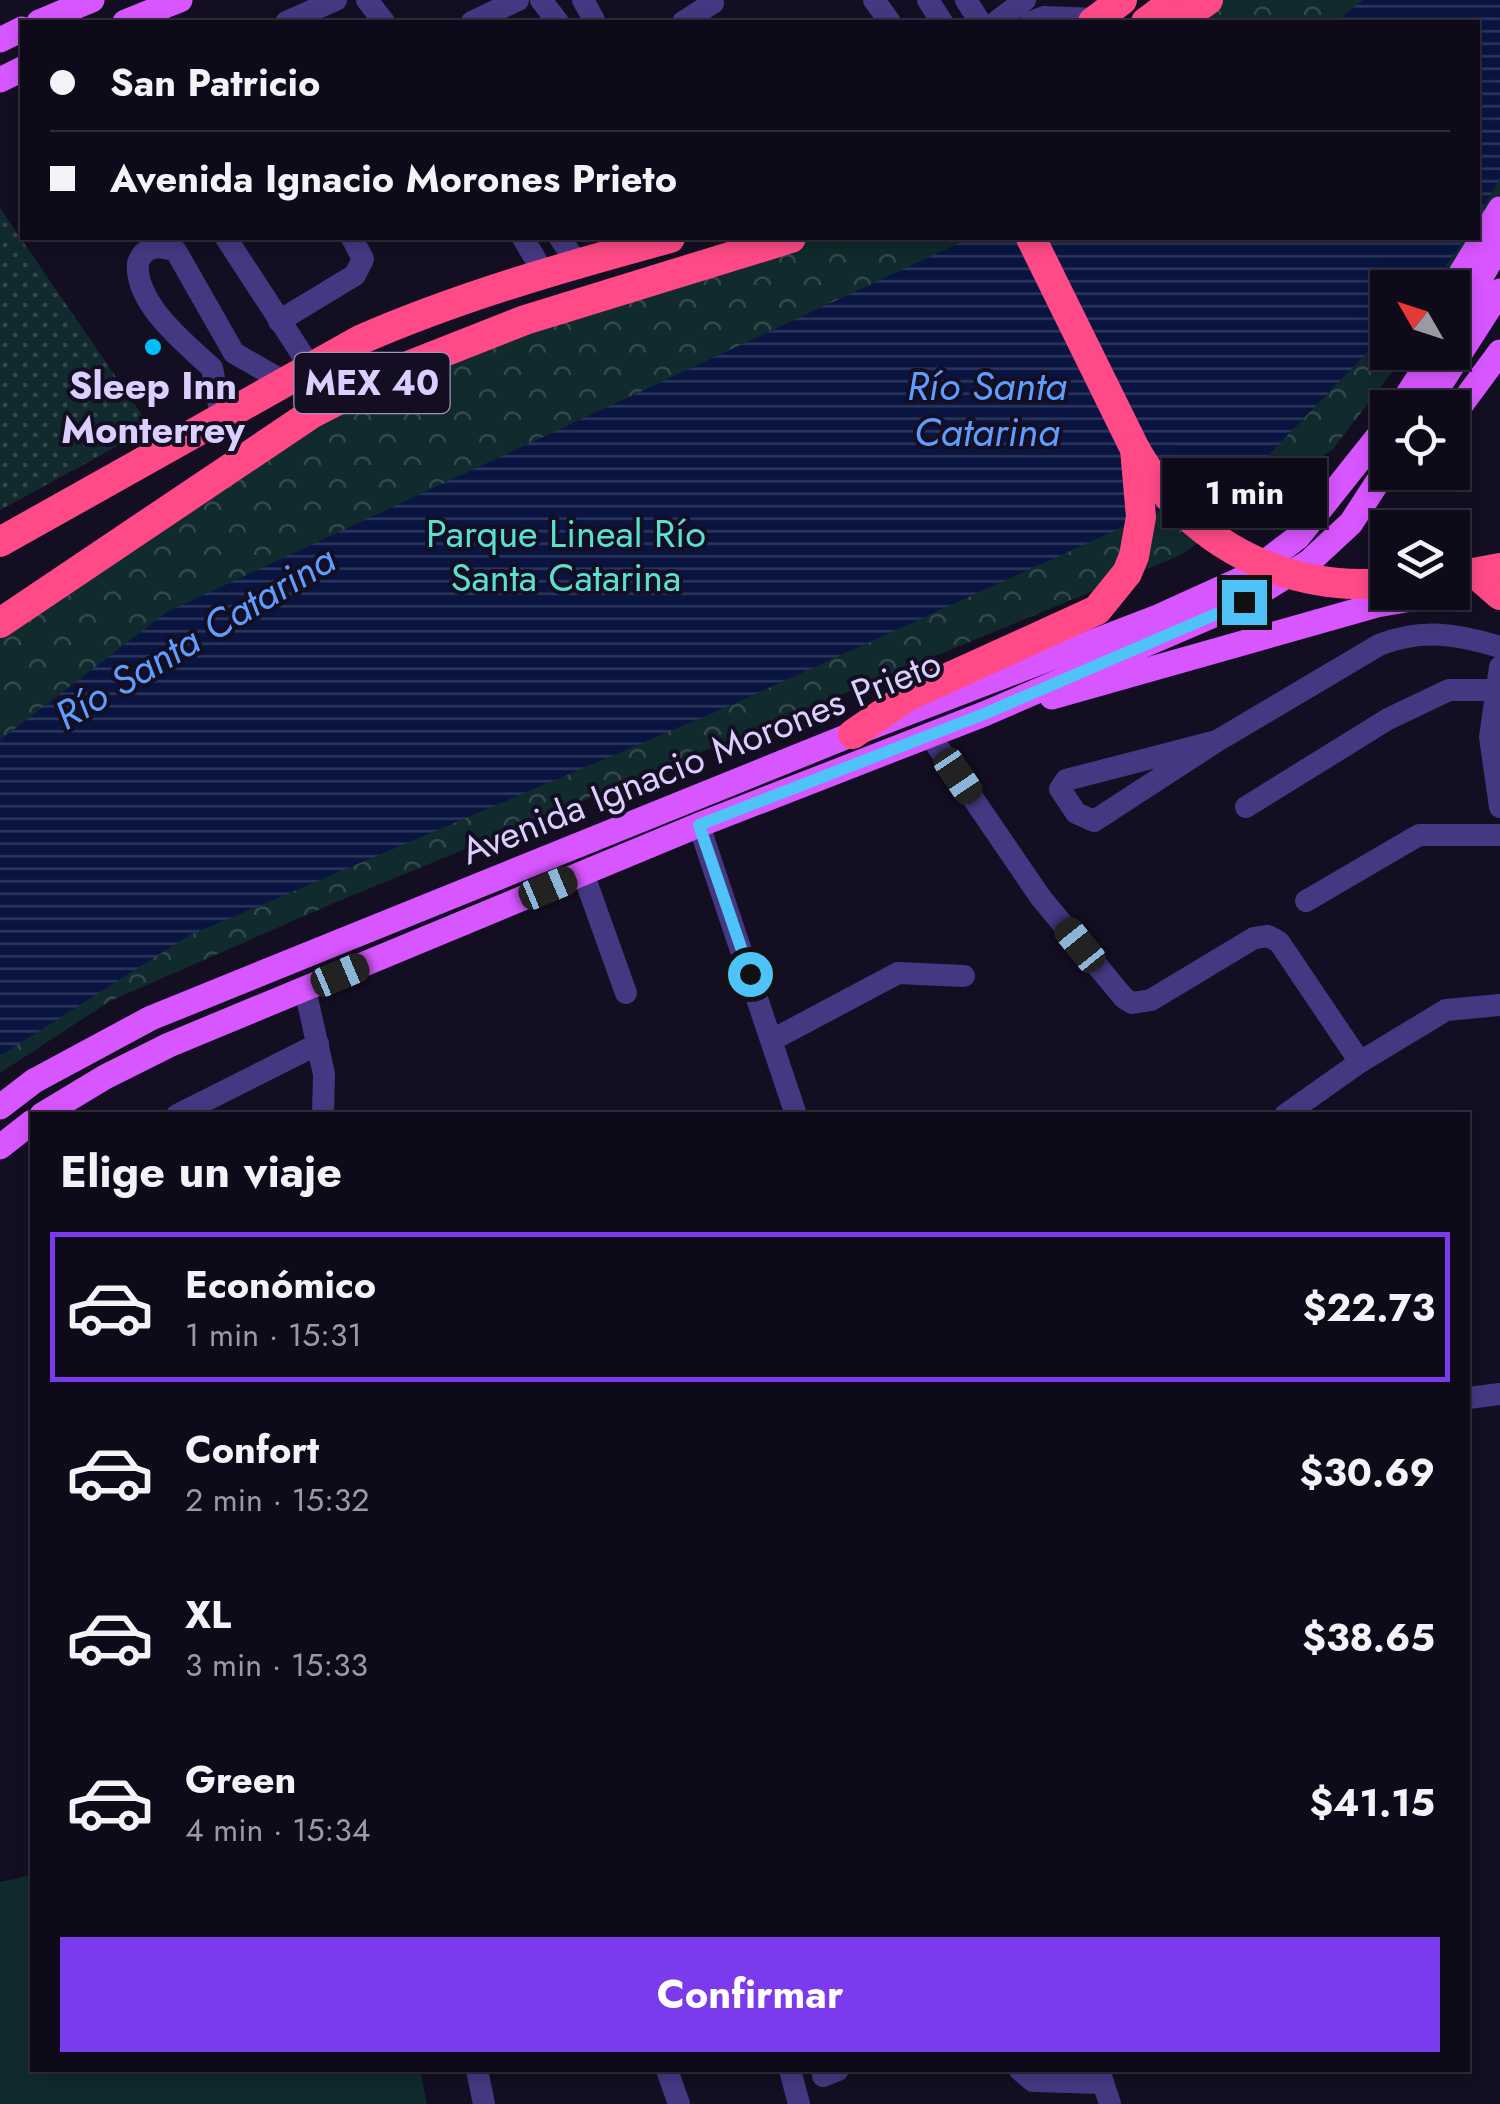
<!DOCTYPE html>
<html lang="es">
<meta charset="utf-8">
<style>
body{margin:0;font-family:Jost,sans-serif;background:#181323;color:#f1f3f6;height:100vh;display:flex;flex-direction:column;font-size:38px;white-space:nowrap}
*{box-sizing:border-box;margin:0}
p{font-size:32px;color:#9b9aa2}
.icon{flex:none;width:55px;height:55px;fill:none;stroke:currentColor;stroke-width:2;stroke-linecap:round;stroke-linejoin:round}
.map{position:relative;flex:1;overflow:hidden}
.sheet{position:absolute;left:30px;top:1112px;width:1440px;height:960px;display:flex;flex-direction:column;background:#0f0a1a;border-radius:0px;box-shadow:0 5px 15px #0003,0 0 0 2px #2f2b39}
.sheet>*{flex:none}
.banner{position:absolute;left:20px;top:20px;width:1460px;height:220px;border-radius:0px;box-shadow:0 5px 15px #0003,0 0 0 2px #2f2b39;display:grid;align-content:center;height:220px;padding:0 30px;background:#0f0a1a}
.needle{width:65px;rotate:309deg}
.buttons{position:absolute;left:1370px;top:270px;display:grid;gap:20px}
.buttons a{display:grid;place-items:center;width:100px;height:100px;border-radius:0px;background:#0f0a1a;box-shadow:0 5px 15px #0003,0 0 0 2px #2f2b39;font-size:50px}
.end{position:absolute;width:45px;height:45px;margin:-22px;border:12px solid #4fc3f7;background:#111;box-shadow:0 0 0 5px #111}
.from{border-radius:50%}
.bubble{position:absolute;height:70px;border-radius:0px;background:#0f0a1a;box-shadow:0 5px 15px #0003,0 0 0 2px #2f2b39;font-size:32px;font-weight:700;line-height:70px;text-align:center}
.car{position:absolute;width:30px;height:60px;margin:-30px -15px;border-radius:12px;box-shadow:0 0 8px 2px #0007;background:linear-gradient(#222 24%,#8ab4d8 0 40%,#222 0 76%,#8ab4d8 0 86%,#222 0)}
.banner b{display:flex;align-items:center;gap:35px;height:95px;font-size:38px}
.banner b+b{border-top:2px solid #2f2b39}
.banner i{width:25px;height:25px;background:#f1f3f6}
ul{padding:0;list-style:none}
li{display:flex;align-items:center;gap:30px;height:150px;margin:0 20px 15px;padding:0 10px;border:5px solid transparent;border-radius:0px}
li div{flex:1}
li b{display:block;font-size:38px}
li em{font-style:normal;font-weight:700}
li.current{border-color:#7c3aed}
li>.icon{width:90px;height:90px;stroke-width:1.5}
h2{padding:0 30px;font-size:45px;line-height:120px}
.cta{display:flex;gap:20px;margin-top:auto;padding:20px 30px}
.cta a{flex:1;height:115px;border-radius:0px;background:#7c3aed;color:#fff;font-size:40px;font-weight:700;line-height:115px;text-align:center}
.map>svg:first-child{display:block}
.grass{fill:url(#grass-dots)}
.park{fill:url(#park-crowns)}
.pitch{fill:#112a2d}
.water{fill:url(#water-rules)}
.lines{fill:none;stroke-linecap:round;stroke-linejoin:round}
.minor{stroke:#453882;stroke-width:22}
.major{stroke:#d856ff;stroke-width:25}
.highway{stroke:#ff4a87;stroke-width:30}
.highway-bridge{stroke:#ff4a87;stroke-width:30}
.route{stroke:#4fc3f7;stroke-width:12}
.poi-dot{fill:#00befa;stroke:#140e23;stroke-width:4}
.labels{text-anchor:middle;stroke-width:8;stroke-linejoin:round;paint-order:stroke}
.shield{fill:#140e23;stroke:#9f95bd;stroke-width:2.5}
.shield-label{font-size:35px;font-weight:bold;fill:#dbcfff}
.poi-label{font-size:38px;font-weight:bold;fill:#dbcfff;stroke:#140e23}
.park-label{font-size:38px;fill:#5ae0d1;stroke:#140e23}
.street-label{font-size:38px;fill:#dbcfff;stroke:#140e23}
.water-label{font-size:40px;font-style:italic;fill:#5d9dff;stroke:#140e23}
</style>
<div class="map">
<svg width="1500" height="2104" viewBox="0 0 1500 2104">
<defs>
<pattern id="grass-dots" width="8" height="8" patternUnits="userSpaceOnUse" patternTransform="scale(2.5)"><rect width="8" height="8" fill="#112a2d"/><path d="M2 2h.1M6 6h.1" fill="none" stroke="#33484c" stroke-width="1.8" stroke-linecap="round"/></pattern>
<pattern id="park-crowns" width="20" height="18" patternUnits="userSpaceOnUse" patternTransform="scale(2.5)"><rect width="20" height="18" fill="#112a2d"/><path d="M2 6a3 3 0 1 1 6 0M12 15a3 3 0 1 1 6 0" fill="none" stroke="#33484c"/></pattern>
<pattern id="water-rules" width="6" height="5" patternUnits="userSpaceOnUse" patternTransform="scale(2.5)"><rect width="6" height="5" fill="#091540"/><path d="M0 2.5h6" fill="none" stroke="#2c365d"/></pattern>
</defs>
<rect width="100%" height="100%" fill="#140e23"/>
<polygon class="grass" points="0,208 151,428 0,510"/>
<g class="park">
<polygon points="1200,0 1500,0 1500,193 1478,232 1478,22 1168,22"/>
<polygon points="808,238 1474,238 1445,287 1388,288 1388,352 1407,353 1332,450 1181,555 334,903 110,1001 0,1073 0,624 377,382 768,256"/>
</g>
<polygon class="pitch" points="32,1875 32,2070 420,2070 427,2104 0,2104 0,1882"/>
<g class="water">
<polygon points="1363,0 1500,0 1500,178 1478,216 1478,22 1336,22"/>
<polygon points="970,238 1465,238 1431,287 1388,288 1387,332 1259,465 720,710 188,936 0,1056 0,740 167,612"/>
</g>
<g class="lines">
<g class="minor">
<polyline points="367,0 384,22"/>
<polyline points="541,0 558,22"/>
<polyline points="583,0 594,20"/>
<polyline points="874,0 890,22"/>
<polyline points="928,0 942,22"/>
<polyline points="966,0 980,22"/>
<polyline points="286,22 336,0"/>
<polyline points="472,22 518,0"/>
<polyline points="683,22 713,3"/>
<polyline points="996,22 1025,0"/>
<polyline points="1031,22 1044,17 1097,19"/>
<polyline points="226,238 309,365"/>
<polyline points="523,238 543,272"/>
<polyline points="560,238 577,263"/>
<polyline points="279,321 355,275 363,259 352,238"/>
<path d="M221 416 212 368C186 344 134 303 138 263 144 245 161 245 176 251L234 353 283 381"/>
<polyline points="1500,667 1490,737 1500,807"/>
<polyline points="929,734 1041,898 1124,998 1132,1003 1151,1000 1254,938 1268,936 1279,942 1360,1062"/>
<path d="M1217 741 1066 780 1060 789 1076 813 1094 821 1217 741 1379 645C1422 628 1457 634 1500 647"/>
<polyline points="1246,807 1388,719 1449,690 1495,690"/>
<polyline points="699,825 796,1115"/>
<polyline points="583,873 626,993"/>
<polyline points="1306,901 1419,835 1500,835"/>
<polyline points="305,989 324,1074 323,1115"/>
<polyline points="772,1040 898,973 964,976"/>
<polyline points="177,1115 318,1044"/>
<polyline points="1285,1115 1360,1062 1446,1010 1500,1005"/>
<polyline points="1468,1398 1500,1394"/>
<polyline points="477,2070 484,2104"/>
<polyline points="667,2070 679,2104"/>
<polyline points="790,2070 799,2104"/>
<polyline points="1020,2070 1033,2081 1103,2083"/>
<polyline points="1099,2070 1110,2104"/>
<polyline points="823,2076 838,2070"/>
</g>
<g class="major">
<polyline points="39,22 92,0"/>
<polyline points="125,22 180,0"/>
<polyline points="0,40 22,29"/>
<polyline points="0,80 22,69"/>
<polyline points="1452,288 1500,209"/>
<polyline points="1452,325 1500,245"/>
<polyline points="1399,408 1435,352"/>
<polyline points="1425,408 1500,291"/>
<polyline points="1452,417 1500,352"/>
<polyline points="1052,697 1377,605 1451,592"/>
<polyline points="0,1107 34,1081 151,1018 853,734 1158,617 1244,578 1298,537 1388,424"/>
<polyline points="42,1115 105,1077 169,1045 699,825 984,714 1244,602 1309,562 1351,523 1388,466"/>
<polyline points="0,1147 32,1122"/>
</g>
<g class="highway">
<polyline points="1093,22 1122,0"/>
<polyline points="1146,22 1176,0"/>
<polyline points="1177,22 1208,0"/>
<path d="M0 542 360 340C461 296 564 267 670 238"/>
<polyline points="1477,575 1500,595"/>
<polyline points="1452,577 1500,568"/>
<polyline points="0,623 311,414 393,372 525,320 791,238"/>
<polyline points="853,734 908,696 1097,610 1127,573 1134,556 1141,517 1135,449 1031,238"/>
</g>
<path class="highway-bridge" d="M1135 449C1188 542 1282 592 1388 583"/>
</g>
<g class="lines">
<polyline class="route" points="750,974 699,825 984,714 1244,602"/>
</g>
<circle class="poi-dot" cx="153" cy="347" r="10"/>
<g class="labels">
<rect class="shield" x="294.5" y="353" width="155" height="60" rx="8"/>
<g class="shield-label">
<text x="372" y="395">MEX 40</text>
</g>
<g class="poi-label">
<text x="153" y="399">Sleep Inn<tspan x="153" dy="44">Monterrey</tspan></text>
</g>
<g class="park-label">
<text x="566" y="547">Parque Lineal Río<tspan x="566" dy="44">Santa Catarina</tspan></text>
</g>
<g class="street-label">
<text transform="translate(701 757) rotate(-22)" y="13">Avenida Ignacio Morones Prieto</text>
</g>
<g class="water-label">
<text x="987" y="400">Río Santa<tspan x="987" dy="46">Catarina</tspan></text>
<text transform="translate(195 637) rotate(-31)" y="14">Río Santa Catarina</text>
</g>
</g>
</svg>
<div class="buttons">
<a><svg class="needle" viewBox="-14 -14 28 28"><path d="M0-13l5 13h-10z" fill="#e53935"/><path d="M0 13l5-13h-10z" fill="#9b9aa2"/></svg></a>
<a><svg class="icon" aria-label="locate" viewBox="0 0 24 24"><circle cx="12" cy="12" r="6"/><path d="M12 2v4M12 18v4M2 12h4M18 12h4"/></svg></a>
<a><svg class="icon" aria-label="layers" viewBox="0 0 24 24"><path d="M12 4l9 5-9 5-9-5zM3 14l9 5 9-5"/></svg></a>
</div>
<i class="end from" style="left:750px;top:974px"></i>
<i class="end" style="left:1244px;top:602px"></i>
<div class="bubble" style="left:1162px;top:458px;width:165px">1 min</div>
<i class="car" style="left:958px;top:776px;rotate:146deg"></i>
<i class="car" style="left:548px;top:888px;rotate:67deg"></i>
<i class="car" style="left:1080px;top:945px;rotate:321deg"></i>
<i class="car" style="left:340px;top:975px;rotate:67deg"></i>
<div class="banner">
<b><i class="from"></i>San Patricio</b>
<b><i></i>Avenida Ignacio Morones Prieto</b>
</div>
<section class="sheet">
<h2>Elige un viaje</h2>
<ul>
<li class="current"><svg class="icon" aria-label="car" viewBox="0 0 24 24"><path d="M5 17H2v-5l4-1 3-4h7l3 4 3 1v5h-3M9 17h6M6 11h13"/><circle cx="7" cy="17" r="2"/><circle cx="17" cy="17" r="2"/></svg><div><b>Económico</b><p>1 min · 15:31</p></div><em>$22.73</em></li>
<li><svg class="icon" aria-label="car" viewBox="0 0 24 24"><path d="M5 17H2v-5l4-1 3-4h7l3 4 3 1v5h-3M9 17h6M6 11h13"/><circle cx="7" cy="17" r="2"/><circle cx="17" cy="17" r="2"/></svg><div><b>Confort</b><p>2 min · 15:32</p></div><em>$30.69</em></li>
<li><svg class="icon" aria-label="car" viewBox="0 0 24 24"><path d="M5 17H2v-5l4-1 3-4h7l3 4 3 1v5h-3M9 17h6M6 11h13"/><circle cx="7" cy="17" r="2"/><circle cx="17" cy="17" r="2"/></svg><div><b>XL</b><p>3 min · 15:33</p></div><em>$38.65</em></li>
<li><svg class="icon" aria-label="car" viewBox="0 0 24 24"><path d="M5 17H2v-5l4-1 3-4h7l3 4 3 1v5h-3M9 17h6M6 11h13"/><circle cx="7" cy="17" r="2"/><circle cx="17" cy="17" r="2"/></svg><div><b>Green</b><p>4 min · 15:34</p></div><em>$41.15</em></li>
</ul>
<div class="cta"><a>Confirmar</a></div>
</section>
</div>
